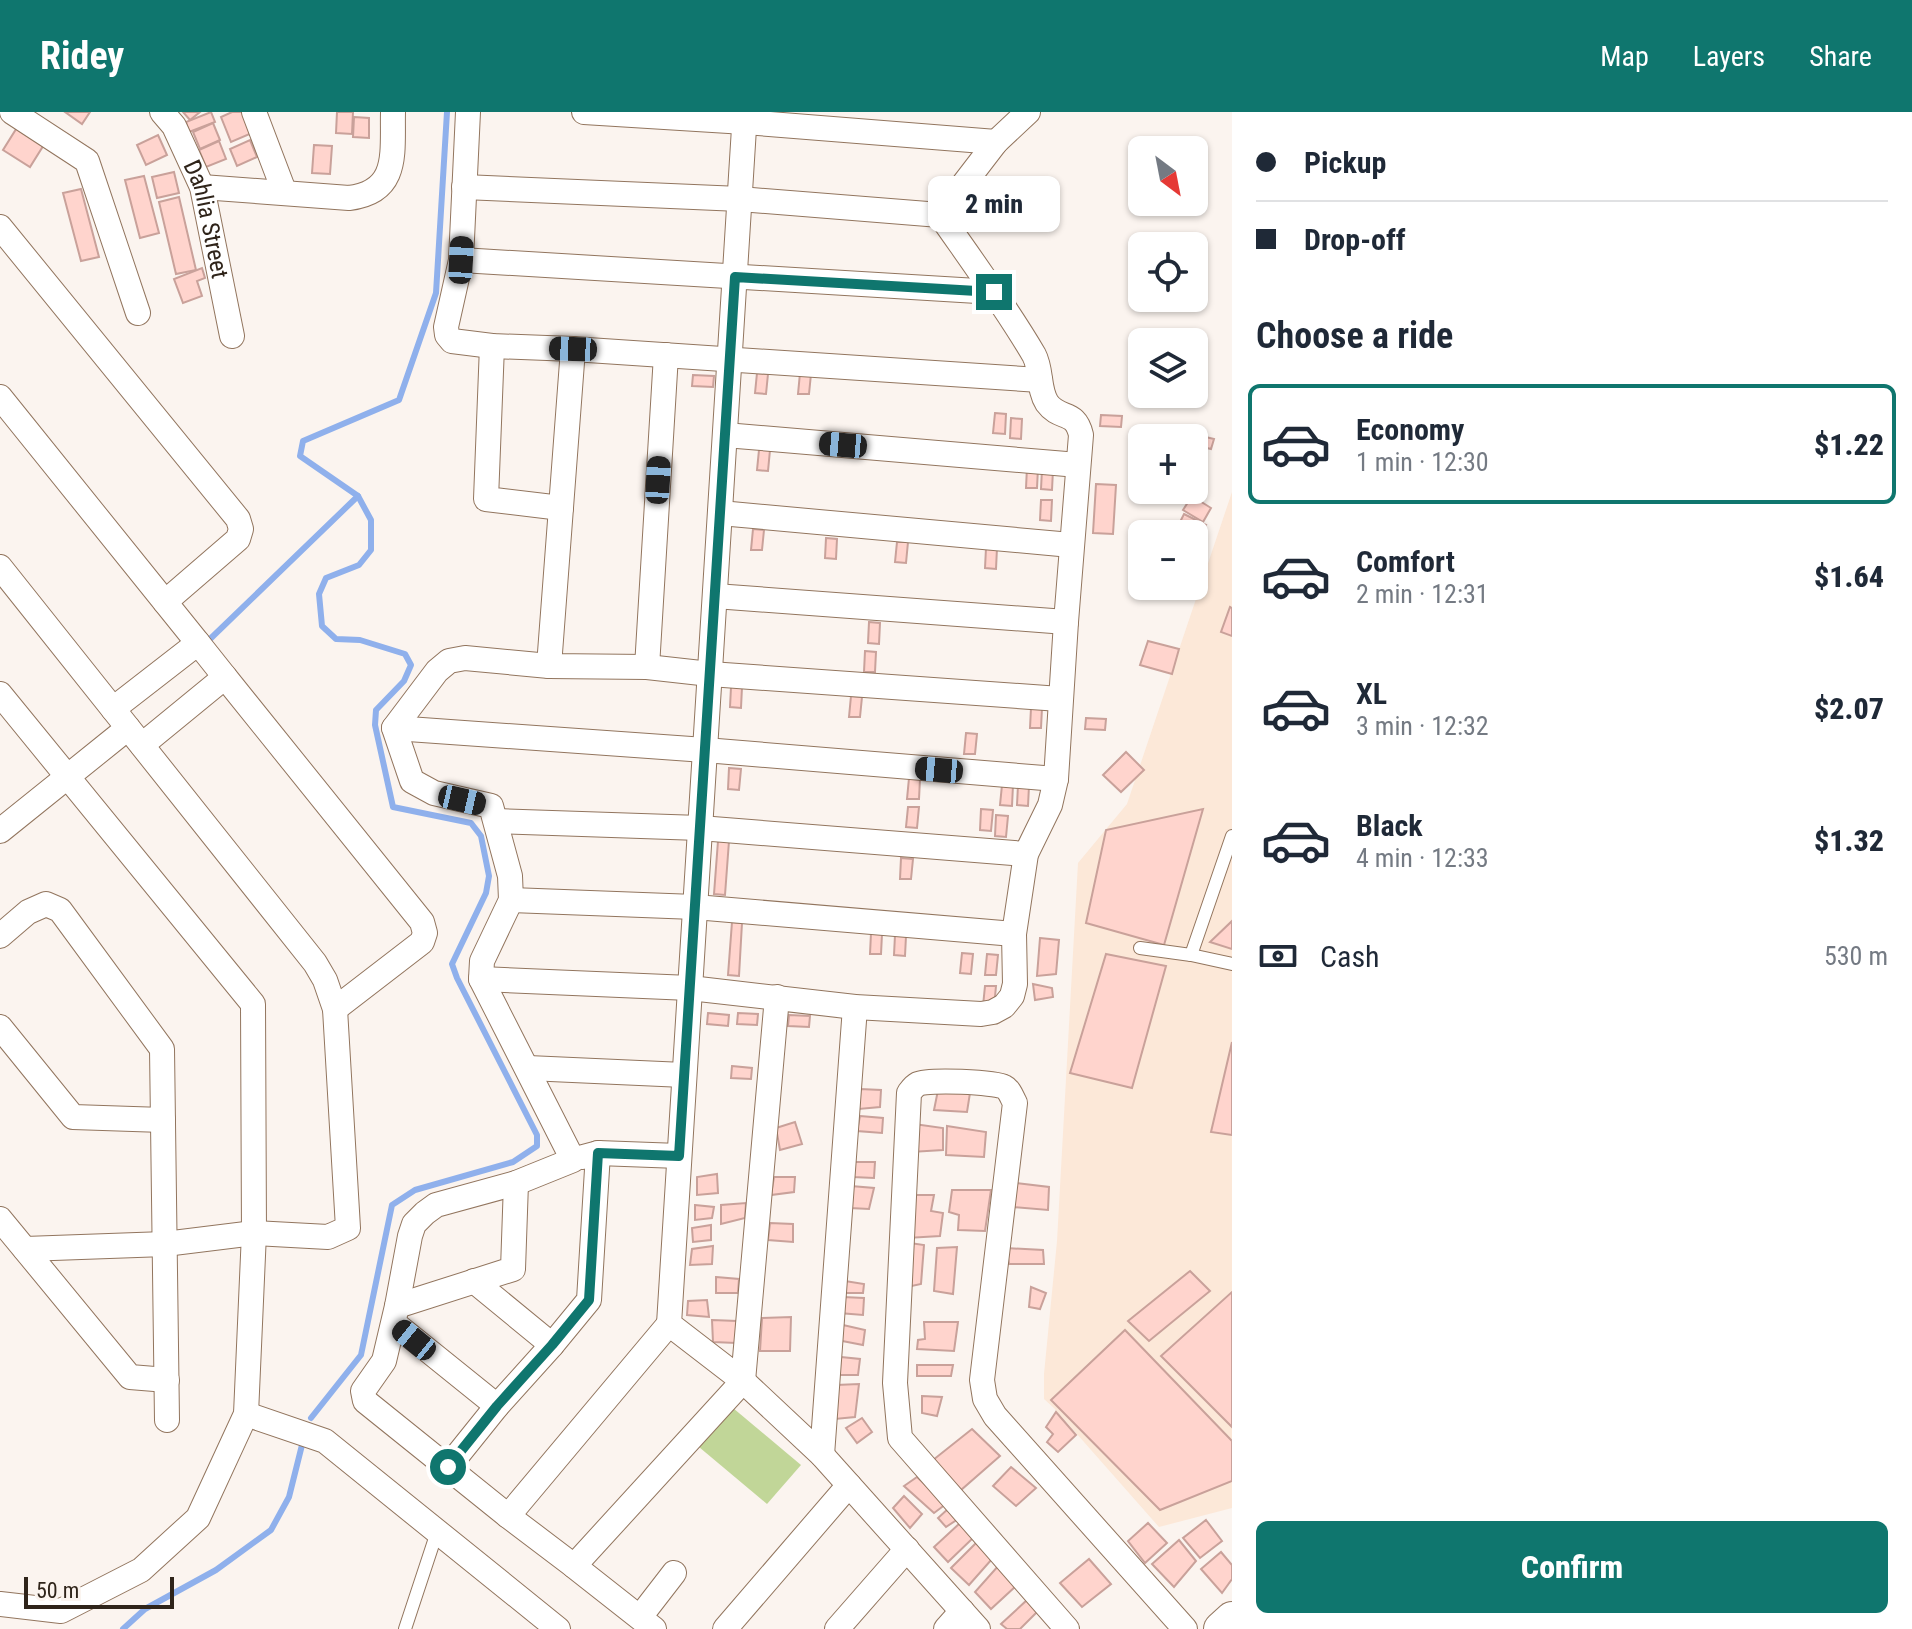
<!DOCTYPE html>
<meta charset="utf-8">
<style>
body{margin:0;font-family:"Roboto Condensed",sans-serif;background:#f2f2f3;color:#1f2937;height:100vh;display:flex;flex-direction:column;font-size:30px;white-space:nowrap}
*{box-sizing:border-box;margin:0}
p{font-size:26px;color:#747a83}
.icon{flex:none;width:44px;height:44px;fill:none;stroke:currentColor;stroke-width:2;stroke-linecap:round;stroke-linejoin:round}
.map{position:relative;flex:1;overflow:hidden}
.side{display:flex;flex-direction:column;background:#fff;width:680px}
.side>*{flex:none}
.banner{display:grid;align-content:center;height:176px;padding:0 24px;background:#fff}
.needle{width:52px;rotate:148deg}
.fabs{position:absolute;left:1128px;top:24px;display:grid;gap:16px}
.fabs a{display:grid;place-items:center;width:80px;height:80px;border-radius:12px;background:#fff;box-shadow:0 2px 6px #0004;font-size:40px}
.scale{position:absolute;left:24px;bottom:20px;width:150px;box-sizing:border-box;padding-left:8px;border:4px solid #2f241a;border-top:0;font-size:22px;line-height:28px;white-space:nowrap;color:#2f241a;-webkit-text-stroke:6px #fbf4ef;paint-order:stroke}
.end{position:absolute;width:36px;height:36px;margin:-18px;border:10px solid #0f766e;background:#fff;box-shadow:0 0 0 4px #fff}
.from{border-radius:50%}
.bubble{position:absolute;height:56px;border-radius:12px;background:#fff;box-shadow:0 2px 6px #0004;font-size:26px;font-weight:800;line-height:56px;text-align:center}
.car{position:absolute;width:24px;height:48px;margin:-24px -12px;border-radius:10px;box-shadow:0 0 6px 2px #0007;background:linear-gradient(#222 24%,#8ab4d8 0 40%,#222 0 76%,#8ab4d8 0 86%,#222 0)}
.banner b{display:flex;align-items:center;gap:28px;height:76px;font-size:30px}
.banner b+b{border-top:2px solid #e0e1e3}
.banner i{width:20px;height:20px;background:#1f2937}
ul{padding:0;list-style:none}
li{display:flex;align-items:center;gap:24px;height:120px;margin:0 16px 12px;padding:0 8px;border:4px solid transparent;border-radius:12px}
li div{flex:1}
li b{display:block;font-size:30px}
li em{font-style:normal;font-weight:800}
li.selected{border-color:#0f766e}
li>.icon{width:72px;height:72px;stroke-width:1.5}
h2{padding:0 24px;font-size:36px;line-height:96px}
.pay{display:flex;align-items:center;gap:20px;height:88px;padding:0 24px;font-size:30px}
.pay p{margin-inline-start:auto}
.button{display:flex;gap:16px;margin-top:auto;padding:16px 24px}
.button a{flex:1;height:92px;border-radius:12px;background:#0f766e;color:#fff;font-size:32px;font-weight:800;line-height:92px;text-align:center}
header{display:flex;align-items:center;gap:48px;box-sizing:border-box;height:112px;padding:0 40px;background:#0f766e;color:#fff}
header strong{font-size:38px}
nav{display:flex;gap:44px;margin-inline-start:auto;font-size:28px}
main{display:flex;flex:1;min-height:0}
.map>svg:first-child{display:block}
.industrial{fill:#fce8d8}
.green{fill:#c1d698}
.lines{fill:none;stroke-linecap:round;stroke-linejoin:round}
.stream{stroke:#8fb0ec;stroke-width:6}
.building{fill:#ffd4cd;stroke:#c9a19a;stroke-width:2}
.service-casing{stroke:#92755e;stroke-width:14}
.minor-casing{stroke:#92755e;stroke-width:26}
.secondary-casing{stroke:#92755e;stroke-width:36}
.service{stroke:#fff;stroke-width:12}
.minor{stroke:#fff;stroke-width:24}
.secondary{stroke:#fff;stroke-width:34}
.route{stroke:#0f766e;stroke-width:10}
.labels{text-anchor:middle;stroke-width:6;stroke-linejoin:round;paint-order:stroke}
.street-label{font-size:24px;fill:#2f241a;stroke:#fbf4ef}
</style>
<header>
<strong>Ridey</strong>
<nav><a>Map</a><a>Layers</a><a>Share</a></nav>
</header>
<main>
<div class="map">
<svg width="1232" height="1517" viewBox="0 0 1232 1517">
<rect width="100%" height="100%" fill="#fbf4ef"/>
<polygon class="industrial" points="1232,380 1232,1396 1159,1415 1054,1296 1044,1287 1044,1262 1057,1129 1078,751 1127,692"/>
<polygon class="green" points="733,1296 801,1353 767,1392 699,1335"/>
<g class="lines">
<g class="stream">
<polyline points="208,529 358,384"/>
<polyline points="311,1306 361,1243 392,1093 415,1078 513,1050 537,1034 537,1023 457,866 452,852 486,781 489,764 481,724 471,711 393,695 375,613 376,598 404,569 411,553 405,542 360,528 336,527 322,514 319,482 326,466 359,453 371,438 371,408 358,384 300,344 303,329 399,288 436,181 447,0"/>
<polyline points="123,1517 145,1497 216,1458 271,1418 289,1385 302,1333"/>
</g>
</g>
<g class="building">
<polygon points="65,0 90,0 82,12"/>
<polygon points="183,0 200,0 190,8"/>
<polygon points="211,0 215,10 189,20 186,10"/>
<polygon points="232,0 243,0 252,21 231,30 221,5"/>
<polygon points="337,0 353,0 352,22 336,21"/>
<polygon points="354,5 369,6 369,26 353,25"/>
<polygon points="213,11 220,28 200,37 193,20"/>
<polygon points="18,14 45,31 30,55 3,38"/>
<polygon points="158,23 167,43 146,53 137,33"/>
<polygon points="250,28 257,45 237,54 230,37"/>
<polygon points="219,29 226,47 206,55 199,38"/>
<polygon points="314,33 332,34 330,62 312,61"/>
<polygon points="174,60 179,81 157,86 152,65"/>
<polygon points="144,64 159,121 140,126 125,68"/>
<polygon points="81,77 99,145 81,149 63,81"/>
<polygon points="179,85 196,158 176,162 159,90"/>
<polygon points="202,156 205,166 197,169 202,184 183,191 174,167"/>
<polygon points="757,261 768,262 766,282 755,281"/>
<polygon points="800,261 811,262 809,282 798,282"/>
<polygon points="693,263 714,264 713,275 692,274"/>
<polygon points="995,301 1006,302 1005,322 993,321"/>
<polygon points="1101,303 1122,304 1121,315 1100,314"/>
<polygon points="1011,306 1022,307 1021,327 1010,326"/>
<polygon points="1193,322 1214,327 1211,337 1194,333 1194,326 1192,326"/>
<polygon points="759,338 770,338 768,359 757,358"/>
<polygon points="1027,355 1038,356 1037,376 1026,376"/>
<polygon points="1042,357 1053,358 1052,378 1041,377"/>
<polygon points="1096,372 1116,373 1113,422 1093,421"/>
<polygon points="1192,384 1211,396 1203,410 1183,398"/>
<polygon points="1041,388 1052,388 1051,409 1040,408"/>
<polygon points="1184,402 1206,413 1194,439 1194,422 1174,422"/>
<polygon points="753,417 764,418 762,438 751,438"/>
<polygon points="826,426 837,427 836,447 825,446"/>
<polygon points="897,430 908,430 906,451 895,450"/>
<polygon points="986,436 997,436 996,457 985,456"/>
<polygon points="1230,495 1232,496 1232,524 1221,520"/>
<polygon points="869,510 880,511 879,532 868,531"/>
<polygon points="1148,529 1179,537 1172,562 1140,553"/>
<polygon points="865,539 876,540 875,560 864,560"/>
<polygon points="731,575 742,575 741,596 730,595"/>
<polygon points="851,584 862,585 860,605 849,605"/>
<polygon points="1031,596 1042,596 1041,616 1030,616"/>
<polygon points="1086,606 1106,607 1105,618 1085,617"/>
<polygon points="966,621 977,622 975,642 964,642"/>
<polygon points="1126,640 1144,658 1121,680 1103,663"/>
<polygon points="729,656 741,657 739,678 728,677"/>
<polygon points="909,666 920,667 919,687 907,687"/>
<polygon points="1002,673 1013,673 1012,694 1000,693"/>
<polygon points="1018,673 1029,674 1028,694 1017,693"/>
<polygon points="908,695 919,695 917,716 906,715"/>
<polygon points="981,697 993,698 991,719 980,718"/>
<polygon points="1203,697 1164,833 1086,811 1106,718"/>
<polygon points="996,703 1008,704 1006,725 995,724"/>
<polygon points="718,729 729,729 725,783 714,782"/>
<polygon points="901,746 913,747 911,767 900,767"/>
<polygon points="1232,809 1232,837 1210,830"/>
<polygon points="732,810 742,811 739,864 728,863"/>
<polygon points="871,821 882,822 881,842 870,842"/>
<polygon points="895,823 906,824 905,844 894,843"/>
<polygon points="1040,826 1059,828 1056,862 1037,864"/>
<polygon points="962,841 973,842 971,862 960,861"/>
<polygon points="987,842 998,843 996,863 985,863"/>
<polygon points="1106,842 1166,854 1132,976 1070,961"/>
<polygon points="1033,872 1052,876 1053,885 1035,888"/>
<polygon points="985,874 996,874 994,895 983,894"/>
<polygon points="708,901 729,903 728,914 707,912"/>
<polygon points="738,901 758,902 757,913 737,912"/>
<polygon points="789,903 810,904 809,915 788,914"/>
<polygon points="1232,930 1232,1023 1211,1020"/>
<polygon points="732,954 752,956 751,967 731,966"/>
<polygon points="860,977 881,978 880,995 859,997"/>
<polygon points="938,978 970,981 967,1000 934,998"/>
<polygon points="860,1004 883,1006 882,1021 857,1019"/>
<polygon points="795,1010 802,1032 780,1038 776,1016"/>
<polygon points="914,1012 943,1016 943,1038 911,1040"/>
<polygon points="947,1014 986,1020 984,1045 946,1043"/>
<polygon points="854,1050 875,1050 874,1066 853,1065"/>
<polygon points="717,1062 718,1081 697,1083 697,1065"/>
<polygon points="774,1065 795,1065 794,1080 771,1083"/>
<polygon points="1015,1071 1049,1075 1048,1098 1013,1095"/>
<polygon points="851,1074 874,1076 869,1097 850,1096"/>
<polygon points="952,1078 991,1078 985,1119 958,1118 959,1103 949,1100"/>
<polygon points="910,1083 934,1083 931,1099 943,1101 940,1124 907,1126"/>
<polygon points="746,1091 745,1106 721,1112 721,1093"/>
<polygon points="695,1093 714,1095 712,1106 695,1108"/>
<polygon points="770,1111 793,1112 793,1130 768,1128"/>
<polygon points="711,1113 711,1128 693,1130 692,1116"/>
<polygon points="910,1131 924,1133 921,1172 907,1175"/>
<polygon points="713,1134 712,1152 690,1153 692,1137"/>
<polygon points="957,1135 953,1182 934,1179 937,1136"/>
<polygon points="1006,1136 1043,1138 1044,1152 1009,1152"/>
<polygon points="1190,1159 1210,1179 1149,1229 1128,1209"/>
<polygon points="716,1165 739,1167 738,1181 716,1181"/>
<polygon points="845,1169 864,1172 863,1181 844,1181"/>
<polygon points="1031,1175 1046,1181 1040,1197 1029,1195"/>
<polygon points="1232,1180 1232,1315 1161,1244"/>
<polygon points="843,1185 864,1186 863,1203 839,1201"/>
<polygon points="707,1188 709,1205 687,1203 688,1189"/>
<polygon points="791,1205 790,1239 760,1239 762,1206"/>
<polygon points="712,1208 737,1209 736,1231 713,1230"/>
<polygon points="924,1210 958,1210 954,1239 917,1237 918,1228 925,1227"/>
<polygon points="843,1213 865,1218 863,1233 837,1228"/>
<polygon points="1125,1218 1232,1329 1232,1369 1160,1398 1051,1288"/>
<polygon points="841,1245 860,1247 858,1263 837,1263"/>
<polygon points="917,1253 953,1253 951,1264 917,1264"/>
<polygon points="859,1272 855,1305 835,1307 836,1273"/>
<polygon points="922,1284 942,1285 937,1304 922,1301"/>
<polygon points="1056,1300 1076,1323 1058,1340 1047,1330 1053,1322 1046,1315"/>
<polygon points="862,1306 872,1320 857,1331 846,1316"/>
<polygon points="972,1317 1000,1344 961,1378 933,1348"/>
<polygon points="1011,1355 1036,1376 1016,1394 993,1374"/>
<polygon points="917,1365 946,1392 934,1401 904,1374"/>
<polygon points="904,1384 922,1402 910,1416 893,1396"/>
<polygon points="949,1396 958,1407 946,1415 938,1406"/>
<polygon points="1206,1408 1222,1429 1200,1446 1183,1426"/>
<polygon points="960,1411 973,1426 948,1450 934,1435"/>
<polygon points="1148,1411 1167,1431 1145,1451 1128,1429"/>
<polygon points="1179,1428 1196,1449 1174,1475 1152,1452"/>
<polygon points="976,1431 992,1447 969,1473 951,1456"/>
<polygon points="1221,1440 1232,1453 1232,1467 1222,1481 1201,1457"/>
<polygon points="1089,1447 1111,1472 1082,1495 1060,1471"/>
<polygon points="999,1453 1017,1473 991,1497 975,1480"/>
<polygon points="1027,1488 1038,1499 1020,1517 1007,1517 1001,1512"/>
</g>
<g class="lines">
<defs>
<g id="service">
<polyline points="1140,836 1191,843 1232,852"/>
<polyline points="1191,843 1232,724"/>
<polyline points="405,1517 437,1420"/>
</g>
<g id="minor">
<polyline points="12,0 87,49 138,201"/>
<path id="s1" d="M162 0 174 14 202 75 232 224"/>
<polyline points="254,0 284,79"/>
<polyline points="468,0 461,148 446,215 447,223 452,229 492,234 573,237 1040,268"/>
<polyline points="584,0 745,10 996,30"/>
<polyline points="745,0 669,1212 743,1269 822,1343 978,1517"/>
<path d="M202 75 349 86C400 80 392 40 393 0"/>
<polyline points="464,75 740,87 940,103"/>
<polyline points="0,115 238,407 241,417 238,427 165,490 198,531"/>
<polyline points="461,148 994,180"/>
<polyline points="492,234 486,387 561,396"/>
<polyline points="0,285 165,490"/>
<polyline points="725,323 1078,353"/>
<polyline points="720,401 1071,433"/>
<polyline points="0,455 113,597"/>
<polyline points="715,484 1066,510"/>
<polyline points="549,554 573,237"/>
<polyline points="647,555 666,243"/>
<polyline points="0,582 253,892 254,1121 246,1302 198,1406 141,1458 61,1499 0,1492"/>
<polyline points="394,616 705,638 1056,667"/>
<polyline points="142,633 225,565 422,810 425,821 422,830 335,897"/>
<polyline points="496,709 700,716 1026,742"/>
<polyline points="0,719 128,616"/>
<polyline points="511,788 695,795 1014,822"/>
<polyline points="0,824 28,800 46,792 60,798 162,937 167,1308"/>
<path d="M481 867 690 876 855 895 981 902 993 900 1004 894 1012 884 1015 872 1014 822 1026 742 1050 693 1056 667 1066 510 1081 323C1075 297 1060 309 1047 291 1038 277 1042 258 1034 243 1006 195 972 149 940 103L996 30 1028 0"/>
<polyline points="0,915 73,1005 163,1008"/>
<polyline points="528,956 684,963"/>
<polyline points="583,1045 598,1041 679,1044"/>
<polyline points="0,1107 130,1265 167,1268"/>
<polyline points="25,1137 165,1132 254,1121 328,1125 348,1116 335,897 325,868 315,851 113,597 198,531 225,565"/>
<polyline points="474,1169 552,1233 589,1188 598,1041"/>
<polyline points="397,1194 513,1157 516,1071"/>
<polyline points="394,1211 497,1294"/>
<polyline points="246,1302 325,1329 558,1517"/>
<polyline points="822,1343 855,895"/>
<polyline points="448,1355 497,1294 552,1233"/>
<polyline points="508,1404 669,1212"/>
<polyline points="574,1454 508,1404 365,1289 363,1279 384,1249 397,1194 410,1124 414,1112 425,1101 436,1093 516,1071 573,1048 481,867 482,849 511,788 510,764 491,694 434,681 412,669 394,616 437,559 449,549 465,546 549,554 647,555 710,562 1060,587"/>
<polyline points="640,1505 674,1461"/>
<polyline points="654,1517 574,1454 743,1269 777,885"/>
<polyline points="725,1517 849,1373"/>
<polyline points="837,1517 907,1437"/>
<polyline points="946,1517 962,1499"/>
<path d="M1067 1517 900 1326 895 1271 909 981C912 977 914 974 918 972 928 967 995 970 1004 975 1010 978 1012 986 1015 991L982 1268 985 1287 995 1304 1185 1517"/>
</g>
<polyline id="secondary" points="1221,1517 1232,1507"/>
</defs>
<use href="#service" class="service-casing"/>
<use href="#minor" class="minor-casing"/>
<use href="#secondary" class="secondary-casing"/>
<use href="#service" class="service"/>
<use href="#minor" class="minor"/>
<use href="#secondary" class="secondary"/>
</g>
<g class="lines">
<polyline class="route" points="448,1355 497,1294 552,1233 589,1188 598,1041 679,1044 735,165 994,180"/>
</g>
<g class="labels">
<g class="street-label">
<text dy="8" stroke="none"><textPath href="#s1" startOffset="118">Dahlia Street</textPath></text>
</g>
</g>
</svg>
<div class="fabs">
<a><svg class="needle" viewBox="-14 -14 28 28"><path d="M0-13l5 13h-10z" fill="#e53935"/><path d="M0 13l5-13h-10z" fill="#747a83"/></svg></a>
<a><svg class="icon" aria-label="locate" viewBox="0 0 24 24"><circle cx="12" cy="12" r="6"/><path d="M12 2v4M12 18v4M2 12h4M18 12h4"/></svg></a>
<a><svg class="icon" aria-label="layers" viewBox="0 0 24 24"><path d="M12 4l9 5-9 5-9-5zM3 14l9 5 9-5"/></svg></a>
<a>+</a>
<a>−</a>
</div>
<div class="scale">50 m</div>
<i class="end from" style="left:448px;top:1355px"></i>
<i class="end" style="left:994px;top:180px"></i>
<div class="bubble" style="left:928px;top:64px;width:132px">2 min</div>
<i class="car" style="left:461px;top:148px;rotate:3deg"></i>
<i class="car" style="left:573px;top:237px;rotate:272deg"></i>
<i class="car" style="left:843px;top:333px;rotate:275deg"></i>
<i class="car" style="left:658px;top:368px;rotate:3deg"></i>
<i class="car" style="left:939px;top:658px;rotate:275deg"></i>
<i class="car" style="left:462px;top:688px;rotate:103deg"></i>
<i class="car" style="left:414px;top:1228px;rotate:309deg"></i>
</div>
<section class="side">
<div class="banner">
<b><i class="from"></i>Pickup</b>
<b><i></i>Drop-off</b>
</div>
<h2>Choose a ride</h2>
<ul>
<li class="selected"><svg class="icon" aria-label="car" viewBox="0 0 24 24"><path d="M5 17H2v-5l4-1 3-4h7l3 4 3 1v5h-3M9 17h6M6 11h13"/><circle cx="7" cy="17" r="2"/><circle cx="17" cy="17" r="2"/></svg><div><b>Economy</b><p>1 min · 12:30</p></div><em>$1.22</em></li>
<li><svg class="icon" aria-label="car" viewBox="0 0 24 24"><path d="M5 17H2v-5l4-1 3-4h7l3 4 3 1v5h-3M9 17h6M6 11h13"/><circle cx="7" cy="17" r="2"/><circle cx="17" cy="17" r="2"/></svg><div><b>Comfort</b><p>2 min · 12:31</p></div><em>$1.64</em></li>
<li><svg class="icon" aria-label="car" viewBox="0 0 24 24"><path d="M5 17H2v-5l4-1 3-4h7l3 4 3 1v5h-3M9 17h6M6 11h13"/><circle cx="7" cy="17" r="2"/><circle cx="17" cy="17" r="2"/></svg><div><b>XL</b><p>3 min · 12:32</p></div><em>$2.07</em></li>
<li><svg class="icon" aria-label="car" viewBox="0 0 24 24"><path d="M5 17H2v-5l4-1 3-4h7l3 4 3 1v5h-3M9 17h6M6 11h13"/><circle cx="7" cy="17" r="2"/><circle cx="17" cy="17" r="2"/></svg><div><b>Black</b><p>4 min · 12:33</p></div><em>$1.32</em></li>
</ul>
<div class="pay"><svg class="icon" aria-label="cash" viewBox="0 0 24 24"><path d="M3 7h18v10H3z"/><circle cx="12" cy="12" r="2"/></svg>Cash<p>530 m</p></div>
<div class="button"><a>Confirm</a></div>
</section>
</main>
